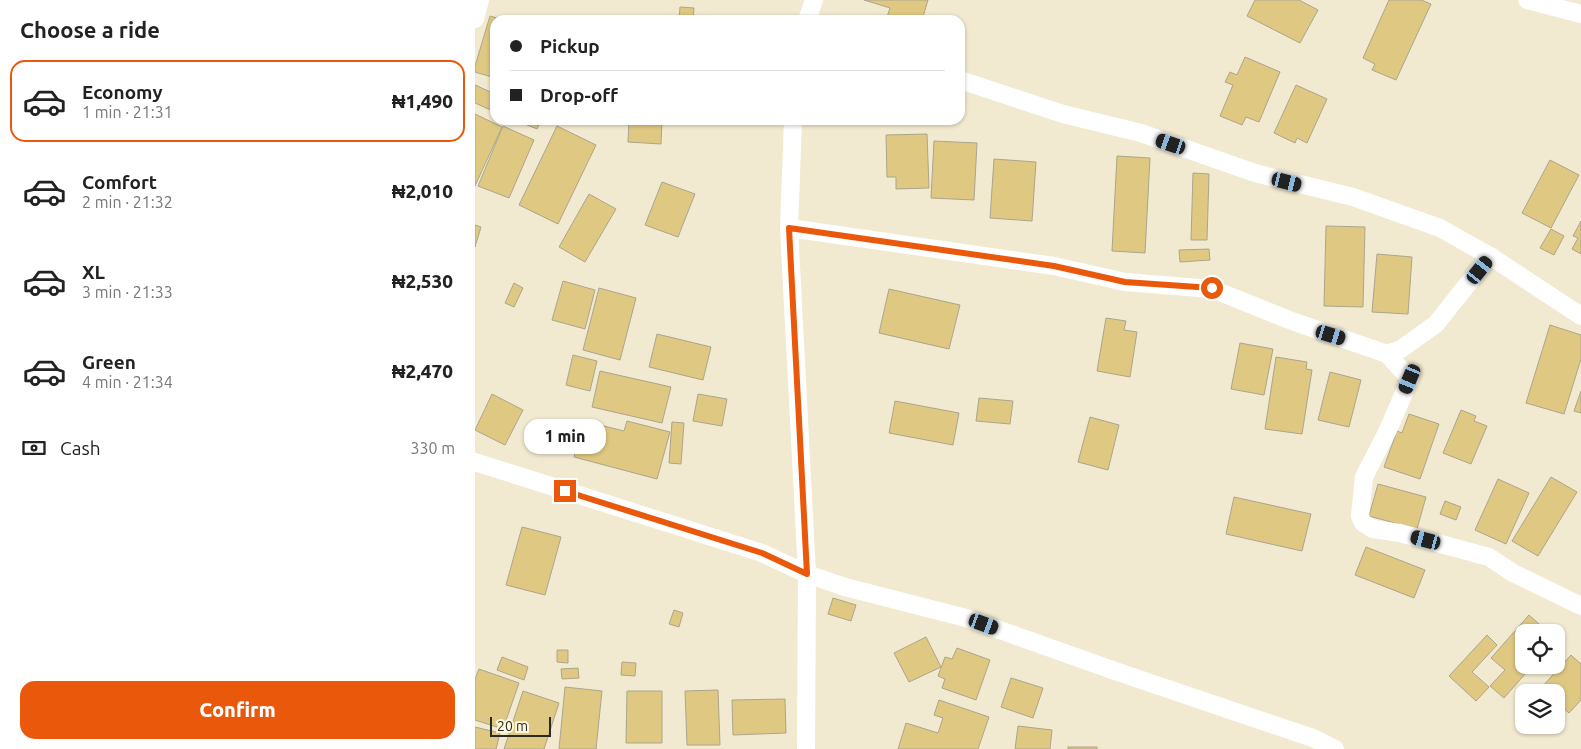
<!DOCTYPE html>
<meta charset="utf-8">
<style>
body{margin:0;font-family:Ubuntu,sans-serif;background:#f6f6f6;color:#222;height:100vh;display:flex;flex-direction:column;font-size:19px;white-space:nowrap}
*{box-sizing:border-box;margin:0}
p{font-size:16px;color:#767676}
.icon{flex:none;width:28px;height:28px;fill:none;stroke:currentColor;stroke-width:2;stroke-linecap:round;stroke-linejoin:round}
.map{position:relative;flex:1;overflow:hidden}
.drawer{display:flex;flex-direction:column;background:#fff;width:475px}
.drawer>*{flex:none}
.banner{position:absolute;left:15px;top:15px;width:475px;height:110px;border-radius:15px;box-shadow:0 1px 4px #0004;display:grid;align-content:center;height:110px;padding:0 20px;background:#fff}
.fabs{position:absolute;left:1040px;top:624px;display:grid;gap:10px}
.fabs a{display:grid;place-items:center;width:50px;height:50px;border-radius:10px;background:#fff;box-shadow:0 1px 4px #0004;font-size:25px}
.scale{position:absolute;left:15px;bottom:12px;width:61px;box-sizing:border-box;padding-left:5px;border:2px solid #2c2920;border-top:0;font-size:14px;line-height:18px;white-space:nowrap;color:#2c2920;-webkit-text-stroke:4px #fff7dd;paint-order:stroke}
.end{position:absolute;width:22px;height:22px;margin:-11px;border:6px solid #ea580c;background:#fff;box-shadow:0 0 0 2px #fff}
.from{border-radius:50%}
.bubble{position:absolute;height:35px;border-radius:15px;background:#fff;box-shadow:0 1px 4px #0004;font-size:16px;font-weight:800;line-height:35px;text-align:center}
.car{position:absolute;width:15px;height:30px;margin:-15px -8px;border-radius:6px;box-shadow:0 0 4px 1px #0007;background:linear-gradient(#222 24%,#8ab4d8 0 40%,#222 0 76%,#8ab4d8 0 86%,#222 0)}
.banner b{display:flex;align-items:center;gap:18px;height:48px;font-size:19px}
.banner b+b{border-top:1px solid #e0e0e0}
.banner i{width:12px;height:12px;background:#222}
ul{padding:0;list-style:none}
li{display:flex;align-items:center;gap:15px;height:82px;margin:0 10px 8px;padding:0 10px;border:2px solid transparent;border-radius:15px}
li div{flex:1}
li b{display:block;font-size:19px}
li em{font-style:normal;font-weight:800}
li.on{border-color:#ea580c}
li>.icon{width:45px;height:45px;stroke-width:1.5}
h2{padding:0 20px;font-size:22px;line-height:60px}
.pay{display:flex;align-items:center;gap:12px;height:55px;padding:0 20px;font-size:19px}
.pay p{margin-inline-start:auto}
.button{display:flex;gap:10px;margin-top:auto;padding:10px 20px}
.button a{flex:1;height:58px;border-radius:15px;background:#ea580c;color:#fff;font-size:20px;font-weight:800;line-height:58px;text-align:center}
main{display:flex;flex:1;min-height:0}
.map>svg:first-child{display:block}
.building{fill:#dec882;stroke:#aca58d}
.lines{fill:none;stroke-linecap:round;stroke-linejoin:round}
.street{stroke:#fff;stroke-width:18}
.route{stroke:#ea580c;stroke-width:6}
</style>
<main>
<section class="drawer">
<h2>Choose a ride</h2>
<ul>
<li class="on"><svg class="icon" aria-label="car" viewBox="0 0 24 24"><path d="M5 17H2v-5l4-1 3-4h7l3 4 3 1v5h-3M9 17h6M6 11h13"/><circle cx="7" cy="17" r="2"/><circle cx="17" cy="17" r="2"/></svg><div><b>Economy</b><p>1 min · 21:31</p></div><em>₦1,490</em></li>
<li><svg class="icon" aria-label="car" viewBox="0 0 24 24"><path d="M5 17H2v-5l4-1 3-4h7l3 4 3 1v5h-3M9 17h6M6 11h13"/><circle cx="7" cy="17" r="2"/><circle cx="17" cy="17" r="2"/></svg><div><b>Comfort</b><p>2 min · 21:32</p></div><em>₦2,010</em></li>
<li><svg class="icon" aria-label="car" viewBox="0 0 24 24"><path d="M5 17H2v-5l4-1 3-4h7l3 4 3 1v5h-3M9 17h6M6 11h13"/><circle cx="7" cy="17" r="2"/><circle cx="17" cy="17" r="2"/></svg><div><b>XL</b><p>3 min · 21:33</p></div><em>₦2,530</em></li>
<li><svg class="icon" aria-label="car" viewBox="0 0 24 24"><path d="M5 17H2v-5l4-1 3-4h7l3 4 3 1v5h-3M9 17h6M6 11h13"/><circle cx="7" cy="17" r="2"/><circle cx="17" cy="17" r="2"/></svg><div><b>Green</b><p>4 min · 21:34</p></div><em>₦2,470</em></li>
</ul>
<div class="pay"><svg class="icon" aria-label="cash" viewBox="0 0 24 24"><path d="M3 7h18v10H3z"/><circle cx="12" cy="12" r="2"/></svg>Cash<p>330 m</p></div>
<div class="button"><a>Confirm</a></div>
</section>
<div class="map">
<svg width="1106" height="749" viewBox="0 0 1106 749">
<rect width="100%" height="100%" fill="#f2ead0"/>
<g class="building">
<polygon points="389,0 453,0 447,20 439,17 437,20 423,20 412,17 415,8"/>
<polygon points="780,0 824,0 843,10 825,43 772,16"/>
<polygon points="914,0 946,0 956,4 921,80 897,70 900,64 888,58"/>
<polygon points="205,7 219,8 218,20 204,20"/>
<polygon points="15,16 29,20 20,20 20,78 0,72 0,66"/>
<polygon points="770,57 805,72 784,122 771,117 767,125 745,116 758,85 750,82 755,72 762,75"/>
<polygon points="0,85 20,94 20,112 0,103"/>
<polygon points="821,85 852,99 832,143 822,138 820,143 799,133"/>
<polygon points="0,114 27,127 0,186"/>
<polygon points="40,120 66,120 62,129"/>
<polygon points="154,120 187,120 186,144 153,142"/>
<polygon points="28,126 59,140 34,198 3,186"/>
<polygon points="82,126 121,145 83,224 44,205"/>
<polygon points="452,134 454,188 421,189 421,177 412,177 411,135"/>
<polygon points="459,141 502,143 499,200 456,198"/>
<polygon points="642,156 675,158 670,253 637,251"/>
<polygon points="519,159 561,162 557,221 515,218"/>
<polygon points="1075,160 1104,175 1076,228 1047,213"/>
<polygon points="718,173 734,174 732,240 716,240"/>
<polygon points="187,182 220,194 203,237 170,225"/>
<polygon points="114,194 141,209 110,262 84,247"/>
<polygon points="1106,221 1106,254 1097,249 1103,238 1098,236"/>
<polygon points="0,225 6,227 0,247"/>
<polygon points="851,226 890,227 888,307 849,306"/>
<polygon points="1076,229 1089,236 1079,255 1065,248"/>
<polygon points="734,249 735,260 705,262 704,250"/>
<polygon points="902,254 937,257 933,314 897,312"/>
<polygon points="88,281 120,290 110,329 77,320"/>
<polygon points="39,283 48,288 39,307 30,303"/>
<polygon points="124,288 161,298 145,360 108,350"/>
<polygon points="414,289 485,305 474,349 404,333"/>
<polygon points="631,318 651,321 649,330 662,332 655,377 622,371"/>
<polygon points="1075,325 1106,335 1106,359 1089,414 1051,403"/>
<polygon points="182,334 236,347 228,380 174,367"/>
<polygon points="765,343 798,349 789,395 756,389"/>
<polygon points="98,355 122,361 115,391 91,385"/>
<polygon points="801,357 832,362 831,369 837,370 827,434 790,429"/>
<polygon points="125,371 196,387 187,423 117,407"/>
<polygon points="855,372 886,380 874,427 843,420"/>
<polygon points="1106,391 1106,413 1099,411"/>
<polygon points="17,394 48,410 30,445 0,430"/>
<polygon points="223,394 252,399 247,426 218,421"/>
<polygon points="504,398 538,401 535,424 501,421"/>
<polygon points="420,401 484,413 478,445 414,433"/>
<polygon points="986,410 1001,416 999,421 1012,426 996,464 968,453"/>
<polygon points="934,414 964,424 945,479 909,467 922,431 927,433"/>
<polygon points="615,417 644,425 633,470 603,462"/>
<polygon points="109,421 149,431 152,421 195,432 182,479 99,457"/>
<polygon points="197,422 209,423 206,464 194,463"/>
<polygon points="1076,477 1102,492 1063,556 1037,541"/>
<polygon points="1023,479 1054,493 1031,544 1000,530"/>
<polygon points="903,484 951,497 942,529 894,516"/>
<polygon points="759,497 836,514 827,551 751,534"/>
<polygon points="970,501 986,507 981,520 965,514"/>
<polygon points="47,527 86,537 70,595 31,585"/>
<polygon points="891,547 950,570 939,598 880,575"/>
<polygon points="358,598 381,605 376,621 353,614"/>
<polygon points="199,610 208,613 204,627 194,624"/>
<polygon points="1054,615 1073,632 1049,632 1049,665 1058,665 1029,698 1015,686 1030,670 1016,658"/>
<polygon points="1012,635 1022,645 997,672 1014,687 1001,701 974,676"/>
<polygon points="451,637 466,667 434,682 419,653"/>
<polygon points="482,648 515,660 501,700 467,688 470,679 463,676 470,657 477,659"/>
<polygon points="82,650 93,650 93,663 82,662"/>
<polygon points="1096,655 1106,664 1106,700 1094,713 1081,702 1081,692 1071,692 1066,688"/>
<polygon points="27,657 53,667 49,680 22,670"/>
<polygon points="147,662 161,663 160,676 146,675"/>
<polygon points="103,668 104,678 87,679 86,669"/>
<polygon points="4,669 44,683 28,729 0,720 0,679"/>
<polygon points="536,678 568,688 558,718 526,707"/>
<polygon points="90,687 127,691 121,749 84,749"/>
<polygon points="243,690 245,745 212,745 210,691"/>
<polygon points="48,691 84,703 69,749 29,749"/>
<polygon points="152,691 187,691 187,743 151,743"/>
<polygon points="310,699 311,733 258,735 257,700"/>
<polygon points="464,700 514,717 503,749 423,749 431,723 463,733 468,718 459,715"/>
<polygon points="543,726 577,730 575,749 540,749"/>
<polygon points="0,727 25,733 21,749 0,749"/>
<rect x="593" y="747" width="29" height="2"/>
</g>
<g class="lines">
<g class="street">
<polyline points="1052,0 1106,14"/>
<polyline points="0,19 5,0"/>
<polyline points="332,20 339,0"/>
<polyline points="485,80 588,114 666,133 780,173 878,197 965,228 1015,256 1106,316"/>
<polyline points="318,120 314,228 332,574 331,749"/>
<polyline points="314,228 579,266 650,282 737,289 817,321 912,354 926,349 961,324 1015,256"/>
<polyline points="912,354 935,379 913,430 889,477 885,516 888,523 898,529 925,533 1014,557 1038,573 1106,606"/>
<polyline points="0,462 287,553 332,574 370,587 491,618 640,671 838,738 860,749"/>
</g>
</g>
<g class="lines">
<polyline class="route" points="90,491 287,553 332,574 314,228 579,266 650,282 737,288"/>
</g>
</svg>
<div class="fabs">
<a><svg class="icon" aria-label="locate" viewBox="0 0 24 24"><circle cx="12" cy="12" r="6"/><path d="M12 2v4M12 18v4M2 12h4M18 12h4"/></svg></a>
<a><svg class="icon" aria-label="layers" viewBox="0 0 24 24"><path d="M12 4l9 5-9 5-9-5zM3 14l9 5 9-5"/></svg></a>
</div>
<div class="scale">20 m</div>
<i class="end from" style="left:737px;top:288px"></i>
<i class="end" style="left:90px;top:491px"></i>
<div class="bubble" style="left:49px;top:419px;width:82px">1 min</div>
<i class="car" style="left:696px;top:144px;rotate:289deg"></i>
<i class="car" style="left:812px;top:182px;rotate:104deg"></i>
<i class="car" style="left:1005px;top:270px;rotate:39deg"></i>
<i class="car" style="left:856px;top:335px;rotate:107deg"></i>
<i class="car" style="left:935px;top:379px;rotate:203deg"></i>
<i class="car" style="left:951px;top:540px;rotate:285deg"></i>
<i class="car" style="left:509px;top:624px;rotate:110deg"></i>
<div class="banner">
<b><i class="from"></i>Pickup</b>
<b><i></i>Drop-off</b>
</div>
</div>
</main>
